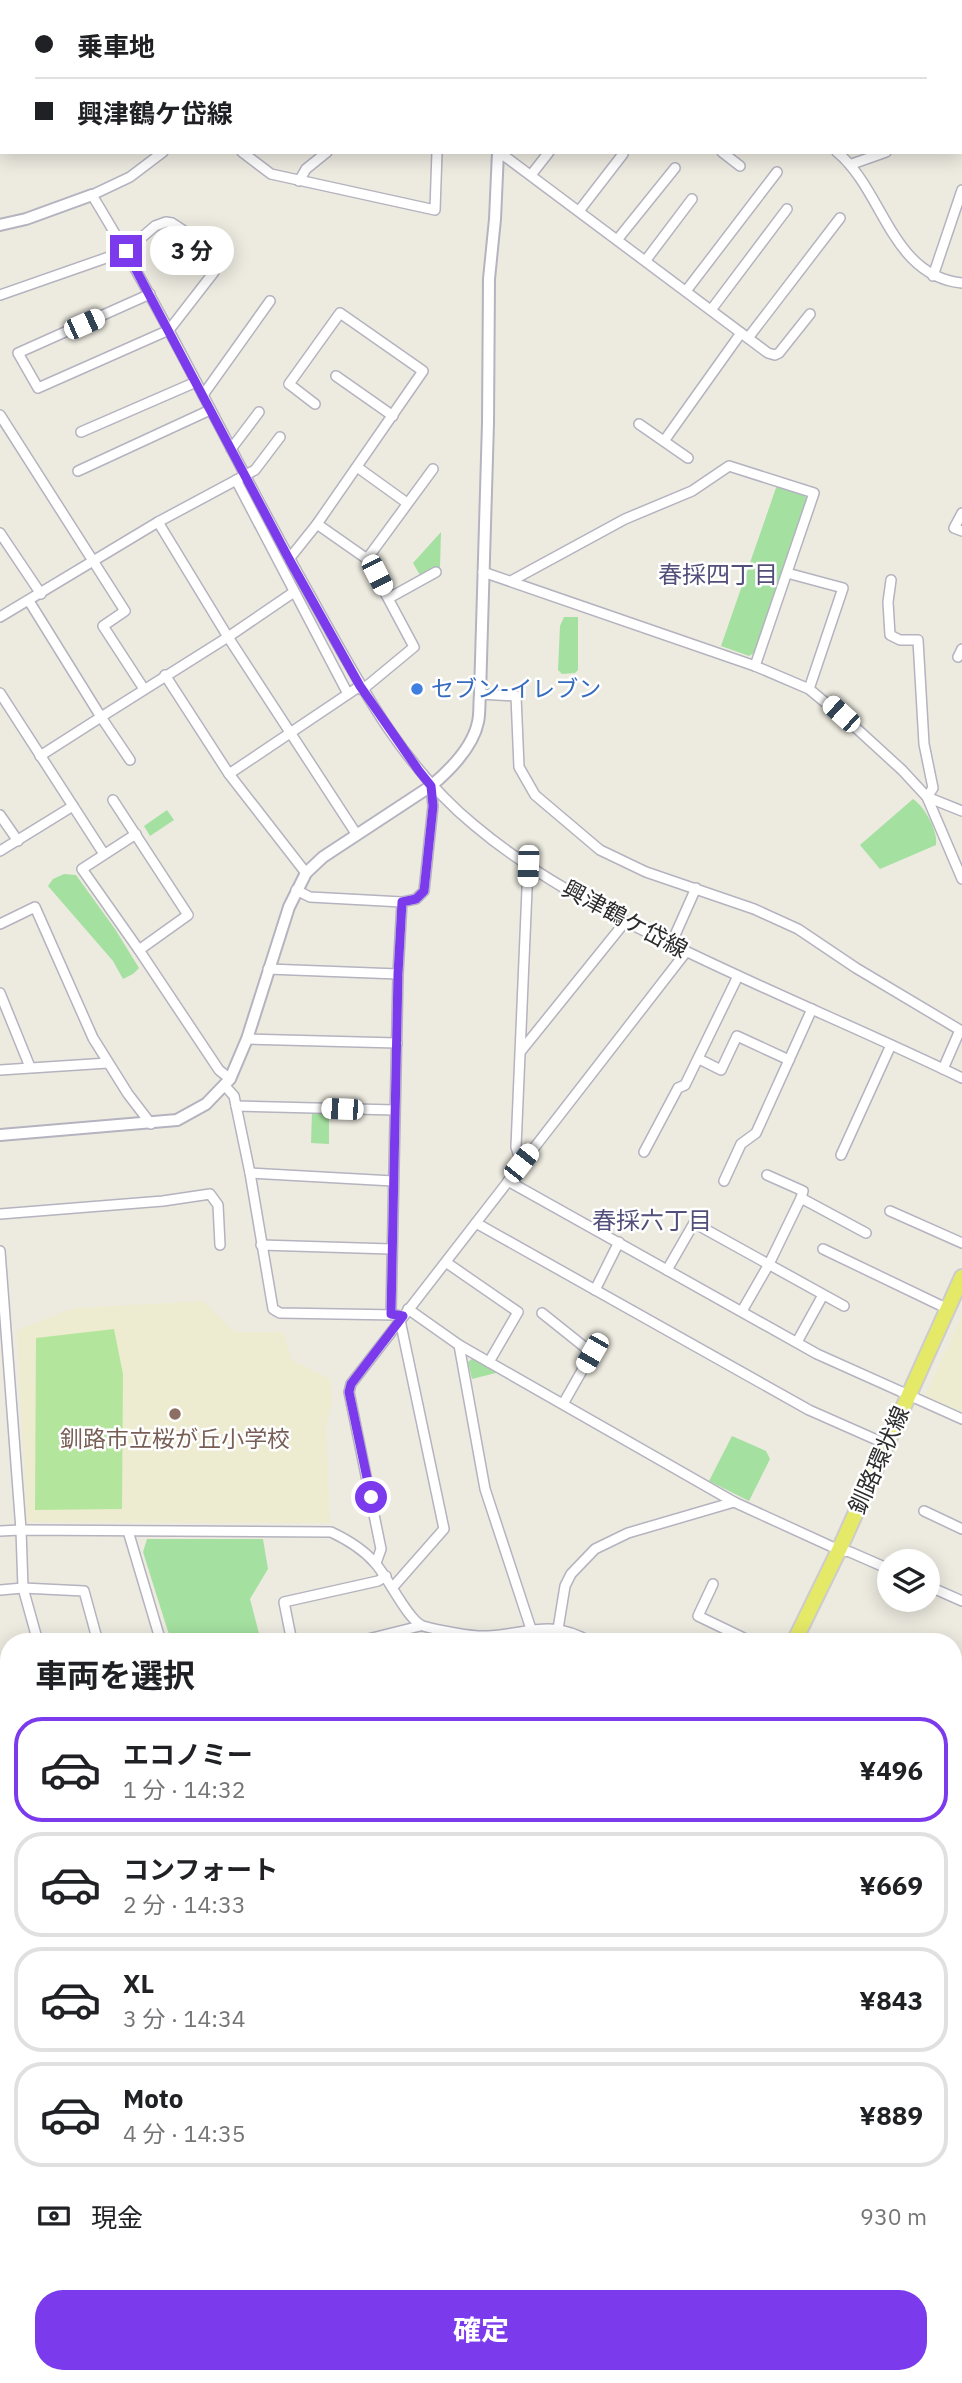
<!DOCTYPE html>
<html lang="ja">
<meta charset="utf-8">
<style>
body{margin:0;font-family:"IBM Plex Sans","Noto Sans JP",sans-serif;background:#f6f6f6;color:#202124;height:100vh;display:flex;flex-direction:column;font-size:26px;white-space:nowrap}
*{box-sizing:border-box;margin:0}
p{font-size:23px;color:#757577}
.icon{flex:none;width:38px;height:38px;fill:none;stroke:currentColor;stroke-width:2;stroke-linecap:round;stroke-linejoin:round}
.map{position:relative;flex:1;overflow:hidden}
.sheet{position:absolute;left:0px;top:1633px;width:962px;height:751px;display:flex;flex-direction:column;background:#fff;border-radius:28px 28px 0 0;box-shadow:0 4px 18px #0003}
.sheet>*{flex:none}
.top-card{position:absolute;left:0px;top:0px;width:962px;height:154px;box-shadow:0 4px 18px #0003;display:grid;align-content:center;height:154px;padding:0 35px;background:#fff}
.tools{position:absolute;left:877px;top:1549px;display:grid;gap:14px}
.tools a{display:grid;place-items:center;width:63px;height:63px;border-radius:50%;background:#fff;box-shadow:0 4px 18px #0003;font-size:35px}
.end{position:absolute;width:32px;height:32px;margin:-16px;border:9px solid #7c3aed;background:#fff;box-shadow:0 0 0 4px #fff}
.from{border-radius:50%}
.bubble{position:absolute;height:49px;border-radius:24px;background:#fff;box-shadow:0 4px 18px #0003;font-size:23px;font-weight:700;line-height:49px;text-align:center}
.car{position:absolute;width:21px;height:42px;margin:-21px -10px;border-radius:9px;box-shadow:0 0 5px 2px #0007;background:linear-gradient(#fff 24%,#345 0 40%,#fff 0 76%,#345 0 86%,#fff 0)}
.top-card b{display:flex;align-items:center;gap:24px;height:66px;font-size:26px}
.top-card b+b{border-top:2px solid #e0e0e0}
.top-card i{width:18px;height:18px;background:#202124}
ul{padding:0;list-style:none}
li{display:flex;align-items:center;gap:21px;height:105px;margin:0 14px 10px;padding:0 21px;border:4px solid #e0e0e0;border-radius:28px}
li div{flex:1}
li b{display:block;font-size:26px}
li em{font-style:normal;font-weight:700}
li.selected{border-color:#7c3aed}
li>.icon{width:63px;height:63px;stroke-width:1.5}
h2{padding:0 35px;font-size:32px;line-height:84px}
.pay{display:flex;align-items:center;gap:18px;height:77px;padding:0 35px;font-size:26px}
.pay p{margin-inline-start:auto}
.primary-button{display:flex;gap:14px;margin-top:auto;padding:14px 35px}
.primary-button a{flex:1;height:80px;border-radius:28px;background:#7c3aed;color:#fff;font-size:28px;font-weight:700;line-height:80px;text-align:center}
.map>svg:first-child{display:block}
.industrial{fill:#e3dfe6}
.education{fill:#edebd0}
.green{fill:#a4e0a0}
.pitch{fill:#b3e69c}
.lines{fill:none;stroke-linecap:round;stroke-linejoin:round}
.minor-casing{stroke:#b4b3bf;stroke-width:12}
.tertiary-casing{stroke:#b4b3bf;stroke-width:14}
.primary-casing{stroke:#ccc;stroke-width:18}
.minor{stroke:#fff;stroke-width:9}
.tertiary{stroke:#fff;stroke-width:10}
.primary{stroke:#e5e968;stroke-width:14}
.route{stroke:#7c3aed;stroke-width:9}
.shop-dot{fill:#3f7fe0;stroke:#fff;stroke-width:2.5}
.education-dot{fill:#8d6e63;stroke:#fff;stroke-width:2.5}
.labels{text-anchor:middle;stroke-width:5;stroke-linejoin:round;paint-order:stroke}
.shop-label{font-size:23px;fill:#366cbe;stroke:#fff;text-anchor:start}
.street-label{font-size:23px;fill:#2c2c2c;stroke:#fff}
.education-label{font-size:23px;fill:#785e54;stroke:#fff}
.neighbourhood-label{font-size:24px;fill:#534f7b;stroke:#fff}
</style>
<div class="map">
<svg width="962" height="2383" viewBox="0 0 962 2383">
<rect width="100%" height="100%" fill="#edebe0"/>
<g class="industrial">
<polygon points="136,0 344,0 342,2 137,2"/>
<polygon points="962,2293 962,2383 539,2383 540,2375 954,2375 954,2316"/>
</g>
<g class="education">
<polygon points="203,1301 235,1332 283,1332 292,1360 330,1379 332,1403 326,1425 330,1523 27,1522 17,1330 74,1308"/>
<polygon points="962,1315 962,1412 925,1396"/>
</g>
<g class="green">
<polygon points="777,485 804,494 807,500 754,653 749,656 721,646"/>
<polygon points="441,532 440,567 421,577 413,563"/>
<polygon points="564,617 578,617 578,670 575,673 562,674 558,670 560,626"/>
<path d="M913 799C925 807 938 831 936 845L880 869 860 845Z"/>
<polygon points="167,810 174,820 150,836 144,826"/>
<polygon points="64,874 76,875 115,929 139,968 133,974 123,979 113,961 48,886 53,879"/>
<polygon points="312,1112 329,1113 329,1144 311,1143"/>
<polygon points="474,1357 496,1369 496,1373 472,1379 468,1362"/>
<polygon points="732,1436 766,1451 770,1459 749,1501 709,1481"/>
<polygon points="147,1539 263,1539 268,1569 250,1599 261,1641 171,1641 143,1552"/>
<polygon points="958,2118 962,2120 962,2188 954,2175 954,2121"/>
<polygon points="9,2177 9,2222 0,2221 0,2182"/>
</g>
<polygon class="pitch" points="114,1329 123,1374 122,1509 35,1510 36,1338"/>
<g class="lines">
<defs>
<g id="minor">
<polyline points="509,0 512,2"/>
<polyline points="688,0 688,2"/>
<polyline points="767,0 768,2"/>
<polyline points="363,2 366,0"/>
<polyline points="435,2 438,0"/>
<polyline points="595,2 596,0"/>
<polyline points="961,11 962,11"/>
<polyline points="961,56 962,55"/>
<polyline points="961,126 962,126"/>
<path d="M163 152 130 177 92 195C170 323 233 458 306 588 354 673 397 762 474 825 532 874 599 909 667 942 764 990 865 1031 962 1078"/>
<polyline points="242,152 271,174 435,210 437,152"/>
<polyline points="499,152 768,353 775,355 779,353 810,314"/>
<polyline points="722,152 740,166"/>
<path d="M837 152C884 191 891 276 962 283"/>
<polyline points="852,164 886,152"/>
<polyline points="531,175 549,152"/>
<polyline points="299,181 306,169 327,152"/>
<polyline points="579,211 623,154"/>
<polyline points="617,240 675,168"/>
<polyline points="646,260 692,199"/>
<polyline points="933,276 962,190"/>
<polyline points="686,291 777,172"/>
<polyline points="150,294 18,353 38,388 169,330 214,272"/>
<polyline points="0,295 126,251 155,226 166,222 172,223 195,238"/>
<polyline points="711,310 787,209"/>
<polyline points="748,338 840,218"/>
<polyline points="336,376 393,416"/>
<polyline points="203,395 270,301"/>
<polyline points="0,415 125,611 103,626 144,689"/>
<polyline points="639,424 688,458"/>
<polyline points="81,432 196,382"/>
<polyline points="664,441 741,333"/>
<polyline points="231,449 259,412"/>
<polyline points="357,467 407,503"/>
<polyline points="78,471 210,410"/>
<polyline points="236,480 348,694"/>
<polyline points="962,513 954,528 962,531"/>
<polyline points="158,522 228,637 357,835"/>
<polyline points="317,524 367,559 414,647 362,690"/>
<polyline points="0,533 41,594"/>
<polyline points="289,559 317,524 423,371 340,313 289,384 315,404"/>
<polyline points="367,559 433,469"/>
<polyline points="483,572 755,666 809,689 855,727 902,770 927,797 962,879"/>
<polyline points="787,573 843,588 809,689"/>
<polyline points="891,580 888,602 890,635 900,640 918,640 924,744 933,788 927,797 962,811"/>
<polyline points="511,581 625,519 692,491 729,466 814,493 755,666"/>
<polyline points="389,598 436,572"/>
<polyline points="29,601 101,717 228,637 294,592"/>
<polyline points="0,617 158,522 255,470 280,437"/>
<polyline points="958,657 962,649"/>
<polyline points="165,675 229,774 306,873"/>
<polyline points="0,693 104,854"/>
<polyline points="480,694 516,696 519,767 535,795 600,850 646,872 754,909 798,929 856,968 960,1030 943,1069"/>
<polyline points="40,756 101,717 130,760"/>
<polyline points="229,774 360,686"/>
<polyline points="113,800 188,915 139,950"/>
<polyline points="0,815 18,841"/>
<polyline points="136,834 82,869 139,950 219,1070 230,1079"/>
<polyline points="0,851 73,806"/>
<polyline points="296,890 310,897 402,902 416,899 424,891 433,806 431,786"/>
<polyline points="0,924 35,907 93,1038 128,1094 151,1124"/>
<polyline points="671,944 696,888"/>
<polyline points="268,969 398,974"/>
<polyline points="0,993 30,1067"/>
<polyline points="247,1039 397,1043"/>
<polyline points="521,1051 625,922"/>
<polyline points="699,1059 721,1070 737,1036 789,1060 756,1133 741,1144 724,1181"/>
<polyline points="789,1060 812,1009"/>
<polyline points="0,1070 108,1063"/>
<polyline points="225,1086 234,1096 250,1173 273,1309 280,1313 397,1315"/>
<polyline points="236,1106 395,1110"/>
<polyline points="644,1152 678,1088 685,1085 738,976"/>
<polyline points="841,1155 891,1045"/>
<polyline points="521,1163 516,1147 528,866"/>
<polyline points="250,1173 393,1181"/>
<polyline points="767,1175 803,1191 801,1198 866,1233"/>
<polyline points="508,1181 817,1354 962,1419"/>
<polyline points="890,1211 962,1243"/>
<polyline points="0,1214 163,1201 210,1194 218,1205 220,1245"/>
<polyline points="476,1223 809,1410 886,1444"/>
<polyline points="261,1245 391,1249"/>
<polyline points="823,1249 948,1309"/>
<polyline points="0,1251 21,1530 23,1588 38,1642"/>
<polyline points="447,1263 518,1312 489,1362"/>
<polyline points="667,1270 694,1223 844,1306"/>
<polyline points="595,1290 619,1242"/>
<polyline points="408,1309 459,1345 734,1502 839,1550 850,1552 889,1569"/>
<polyline points="742,1311 769,1264 801,1198"/>
<polyline points="542,1313 592,1353 563,1404"/>
<polyline points="391,1314 398,974 402,902"/>
<polyline points="797,1342 823,1295"/>
<polyline points="459,1345 485,1489 531,1629"/>
<polyline points="924,1511 962,1529"/>
<path d="M0 1531 21 1530 331 1532C348 1540 363 1549 375 1563 388 1577 409 1622 423 1626 437 1630 473 1637 487 1636 529 1634 550 1618 591 1642"/>
<polyline points="128,1531 161,1642"/>
<polyline points="376,1563 381,1549 349,1392 351,1384 686,952"/>
<polyline points="713,1584 698,1616 752,1642"/>
<polyline points="928,1586 962,1601"/>
<polyline points="393,1587 444,1529 400,1320"/>
<polyline points="0,1590 23,1588 84,1591 98,1642"/>
<polyline points="558,1629 565,1586 571,1574 595,1549 628,1533 734,1502"/>
<polyline points="292,1642 284,1602 378,1581 386,1576"/>
<polyline points="356,1642 420,1626"/>
<polyline points="0,1716 9,1742"/>
<polyline points="954,1716 962,1720"/>
<polyline points="0,1810 9,1807"/>
<polyline points="954,1825 962,1829"/>
<polyline points="0,1858 9,1889"/>
<polyline points="0,1966 9,1963"/>
<polyline points="954,1978 962,1993"/>
<polyline points="954,2108 957,2114 954,2116"/>
<polyline points="0,2113 9,2108"/>
<polyline points="0,2176 9,2171"/>
<polyline points="0,2270 4,2228"/>
<polyline points="0,2285 9,2285"/>
<polyline points="954,2294 959,2275 962,2229"/>
<polyline points="0,2317 9,2317"/>
<polyline points="204,2375 212,2383"/>
<polyline points="117,2383 127,2375"/>
<polyline points="919,2383 922,2375"/>
</g>
<g id="tertiary">
<polyline points="501,2 501,0"/>
<polyline points="0,225 26,219 92,195"/>
<path d="M0 1135 177 1120 206 1104 230 1079 247 1039 289 907 306 873 323 857 431 786C450 770 473 747 478 722 480 714 479 703 480 694L488 423 489 279 495 219 498 152"/>
</g>
<g id="primary">
<polyline points="794,1642 839,1550 962,1277"/>
<polyline points="0,2041 9,2037"/>
</g>
</defs>
<use href="#minor" class="minor-casing"/>
<use href="#tertiary" class="tertiary-casing"/>
<use href="#primary" class="primary-casing"/>
<use href="#minor" class="minor"/>
<use href="#tertiary" class="tertiary"/>
<use href="#primary" class="primary"/>
</g>
<g class="lines">
<polyline class="route" points="126,251 289,559 360,686 419,771 431,786 433,806 424,891 416,899 402,902 398,974 391,1314 403,1316 351,1384 349,1392 371,1497"/>
</g>
<circle class="shop-dot" cx="417" cy="689" r="7"/>
<circle class="education-dot" cx="175" cy="1414" r="7"/>
<g class="labels">
<g class="shop-label">
<text x="431" y="697">セブン-イレブン</text>
</g>
<g class="street-label">
<text transform="translate(625 919) rotate(28)" y="8">興津鶴ケ岱線</text>
<text transform="translate(879 1460) rotate(-66)" y="8">釧路環状線</text>
</g>
<g class="education-label">
<text x="175" y="1447">釧路市立桜が丘小学校</text>
</g>
<g class="neighbourhood-label">
<text x="718" y="583">春採四丁目</text>
<text x="652" y="1229">春採六丁目</text>
</g>
</g>
</svg>
<div class="tools">
<a><svg class="icon" aria-label="layers" viewBox="0 0 24 24"><path d="M12 4l9 5-9 5-9-5zM3 14l9 5 9-5"/></svg></a>
</div>
<i class="end from" style="left:371px;top:1497px"></i>
<i class="end" style="left:126px;top:251px"></i>
<div class="bubble" style="left:150px;top:226px;width:84px">3 分</div>
<i class="car" style="left:84px;top:324px;rotate:66deg"></i>
<i class="car" style="left:377px;top:575px;rotate:153deg"></i>
<i class="car" style="left:841px;top:714px;rotate:312deg"></i>
<i class="car" style="left:528px;top:866px;rotate:182deg"></i>
<i class="car" style="left:342px;top:1109px;rotate:272deg"></i>
<i class="car" style="left:521px;top:1163px;rotate:38deg"></i>
<i class="car" style="left:592px;top:1353px;rotate:210deg"></i>
<div class="top-card">
<b><i class="from"></i>乗車地</b>
<b><i></i>興津鶴ケ岱線</b>
</div>
<section class="sheet">
<h2>車両を選択</h2>
<ul>
<li class="selected"><svg class="icon" aria-label="car" viewBox="0 0 24 24"><path d="M5 17H2v-5l4-1 3-4h7l3 4 3 1v5h-3M9 17h6M6 11h13"/><circle cx="7" cy="17" r="2"/><circle cx="17" cy="17" r="2"/></svg><div><b>エコノミー</b><p>1 分 · 14:32</p></div><em>¥496</em></li>
<li><svg class="icon" aria-label="car" viewBox="0 0 24 24"><path d="M5 17H2v-5l4-1 3-4h7l3 4 3 1v5h-3M9 17h6M6 11h13"/><circle cx="7" cy="17" r="2"/><circle cx="17" cy="17" r="2"/></svg><div><b>コンフォート</b><p>2 分 · 14:33</p></div><em>¥669</em></li>
<li><svg class="icon" aria-label="car" viewBox="0 0 24 24"><path d="M5 17H2v-5l4-1 3-4h7l3 4 3 1v5h-3M9 17h6M6 11h13"/><circle cx="7" cy="17" r="2"/><circle cx="17" cy="17" r="2"/></svg><div><b>XL</b><p>3 分 · 14:34</p></div><em>¥843</em></li>
<li><svg class="icon" aria-label="car" viewBox="0 0 24 24"><path d="M5 17H2v-5l4-1 3-4h7l3 4 3 1v5h-3M9 17h6M6 11h13"/><circle cx="7" cy="17" r="2"/><circle cx="17" cy="17" r="2"/></svg><div><b>Moto</b><p>4 分 · 14:35</p></div><em>¥889</em></li>
</ul>
<div class="pay"><svg class="icon" aria-label="cash" viewBox="0 0 24 24"><path d="M3 7h18v10H3z"/><circle cx="12" cy="12" r="2"/></svg>現金<p>930 m</p></div>
<div class="primary-button"><a>確定</a></div>
</section>
</div>
